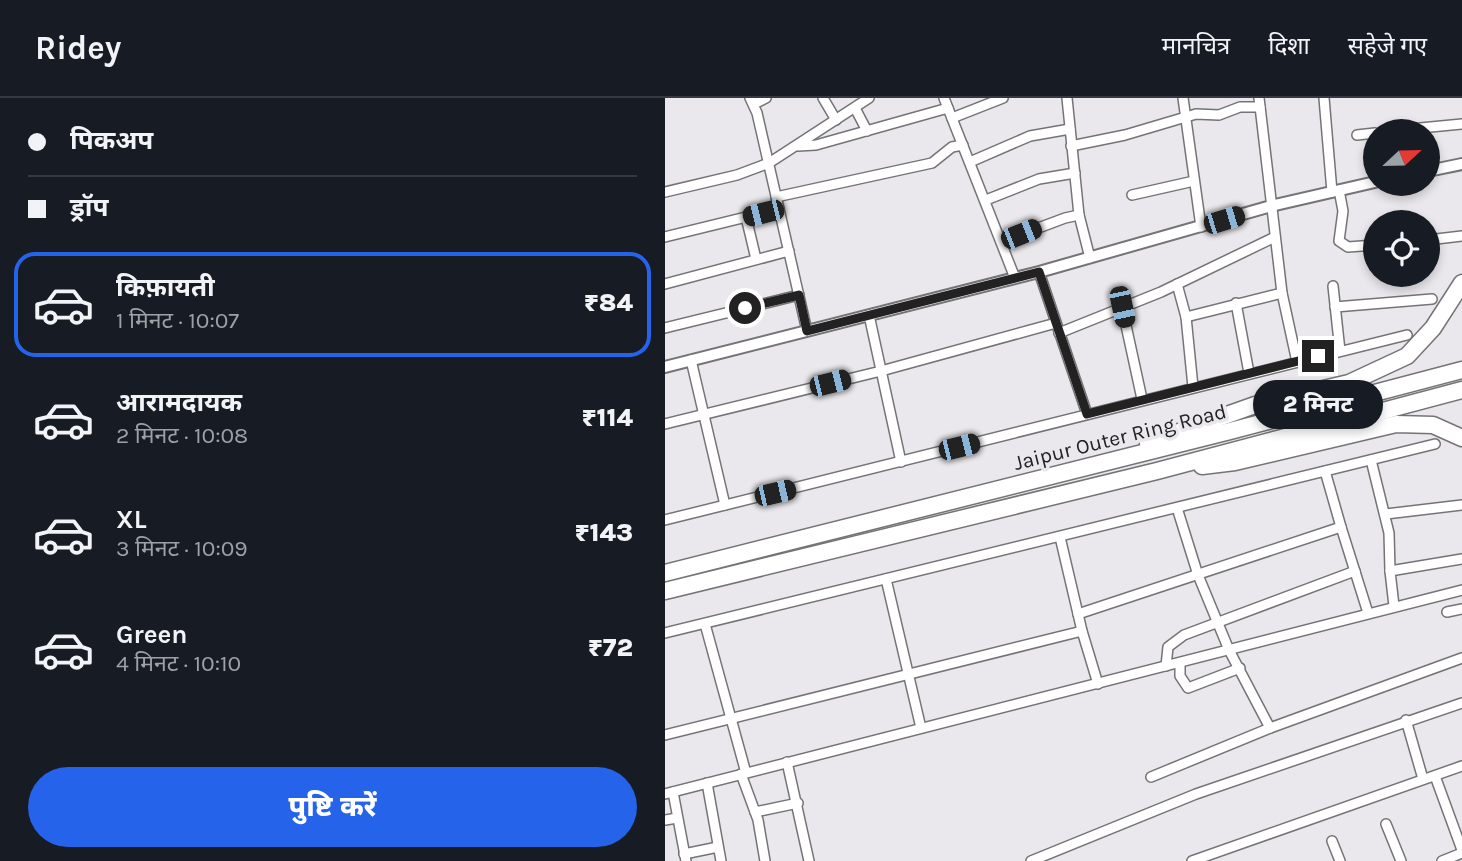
<!DOCTYPE html>
<html lang="hi">
<meta charset="utf-8">
<style>
body{margin:0;font-family:Karla,"Noto Sans Devanagari",sans-serif;background:#242831;color:#f1f3f6;height:100vh;display:flex;flex-direction:column;font-size:26px;white-space:nowrap}
*{box-sizing:border-box;margin:0}
p{font-size:23px;color:#9ea1a6}
.icon{flex:none;width:38px;height:38px;fill:none;stroke:currentColor;stroke-width:2;stroke-linecap:round;stroke-linejoin:round}
.map{position:relative;flex:1;overflow:hidden}
.details{display:flex;flex-direction:column;background:#171b24;width:665px}
.details>*{flex:none}
.top-card{display:grid;align-content:center;height:154px;padding:0 28px;background:#171b24}
.needle{width:46px;rotate:68deg}
.fabs{position:absolute;left:698px;top:21px;display:grid;gap:14px}
.fabs a{display:grid;place-items:center;width:77px;height:77px;border-radius:50%;background:#171b24;box-shadow:0 4px 10px #0003;font-size:35px}
.end{position:absolute;width:32px;height:32px;margin:-16px;border:9px solid #232223;background:#fff;box-shadow:0 0 0 4px #fff}
.from{border-radius:50%}
.bubble{position:absolute;height:49px;border-radius:24px;background:#171b24;box-shadow:0 4px 10px #0003;font-size:23px;font-weight:800;line-height:49px;text-align:center}
.car{position:absolute;width:21px;height:42px;margin:-21px -10px;border-radius:9px;box-shadow:0 0 5px 2px #0007;background:linear-gradient(#222 24%,#8ab4d8 0 40%,#222 0 76%,#8ab4d8 0 86%,#222 0)}
.top-card b{display:flex;align-items:center;gap:24px;height:66px;font-size:26px}
.top-card b+b{border-top:2px solid #363941}
.top-card i{width:18px;height:18px;background:#f1f3f6}
ul{padding:0;list-style:none}
li{display:flex;align-items:center;gap:21px;height:105px;margin:0 14px 10px;padding:0 14px;border:4px solid transparent;border-radius:21px}
li div{flex:1}
li b{display:block;font-size:26px}
li em{font-style:normal;font-weight:800}
li.on{border-color:#2563eb}
li>.icon{width:63px;height:63px;stroke-width:1.5}
.action{display:flex;gap:14px;margin-top:auto;padding:14px 28px}
.action a{flex:1;height:80px;border-radius:42px;background:#2563eb;color:#fff;font-size:28px;font-weight:800;line-height:80px;text-align:center}
header{display:flex;align-items:center;gap:42px;box-sizing:border-box;height:98px;padding:0 35px;background:#171b24;border-bottom:2px solid #363941}
header strong{font-size:33px}
nav{display:flex;gap:38px;margin-inline-start:auto;font-size:24px}
main{display:flex;flex:1;min-height:0}
.map>svg:first-child{display:block}
.lines{fill:none;stroke-linecap:round;stroke-linejoin:round}
.minor-casing{stroke:#757376;stroke-width:12}
.tertiary-casing{stroke:#757376;stroke-width:14}
.motorway-casing{stroke:#757376;stroke-width:19}
.minor{stroke:#fff;stroke-width:9}
.tertiary{stroke:#fff;stroke-width:10}
.motorway{stroke:#fff;stroke-width:16}
.route{stroke:#232223;stroke-width:9}
.labels{text-anchor:middle;stroke-width:7;stroke-linejoin:round;paint-order:stroke}
.street-label{font-size:21px;fill:#232223;stroke:#eae8ec}
</style>
<header>
<strong>Ridey</strong>
<nav><a>मानचित्र</a><a>दिशा</a><a>सहेजे गए</a></nav>
</header>
<main>
<section class="details">
<div class="top-card">
<b><i class="from"></i>पिकअप</b>
<b><i></i>ड्रॉप</b>
</div>
<ul>
<li class="on"><svg class="icon" aria-label="car" viewBox="0 0 24 24"><path d="M5 17H2v-5l4-1 3-4h7l3 4 3 1v5h-3M9 17h6M6 11h13"/><circle cx="7" cy="17" r="2"/><circle cx="17" cy="17" r="2"/></svg><div><b>किफ़ायती</b><p>1 मिनट · 10:07</p></div><em>₹84</em></li>
<li><svg class="icon" aria-label="car" viewBox="0 0 24 24"><path d="M5 17H2v-5l4-1 3-4h7l3 4 3 1v5h-3M9 17h6M6 11h13"/><circle cx="7" cy="17" r="2"/><circle cx="17" cy="17" r="2"/></svg><div><b>आरामदायक</b><p>2 मिनट · 10:08</p></div><em>₹114</em></li>
<li><svg class="icon" aria-label="car" viewBox="0 0 24 24"><path d="M5 17H2v-5l4-1 3-4h7l3 4 3 1v5h-3M9 17h6M6 11h13"/><circle cx="7" cy="17" r="2"/><circle cx="17" cy="17" r="2"/></svg><div><b>XL</b><p>3 मिनट · 10:09</p></div><em>₹143</em></li>
<li><svg class="icon" aria-label="car" viewBox="0 0 24 24"><path d="M5 17H2v-5l4-1 3-4h7l3 4 3 1v5h-3M9 17h6M6 11h13"/><circle cx="7" cy="17" r="2"/><circle cx="17" cy="17" r="2"/></svg><div><b>Green</b><p>4 मिनट · 10:10</p></div><em>₹72</em></li>
</ul>
<div class="action"><a>पुष्टि करें</a></div>
</section>
<div class="map">
<svg width="797" height="763" viewBox="0 0 797 763">
<rect width="100%" height="100%" fill="#eae8ec"/>
<g class="lines">
<defs>
<g id="minor">
<polyline points="85,0 92,15 142,233"/>
<polyline points="158,0 171,22"/>
<polyline points="279,0 350,180"/>
<polyline points="402,0 414,117 425,160"/>
<polyline points="518,0 536,129"/>
<polyline points="594,0 617,195 632,264"/>
<polyline points="659,0 667,94"/>
<polyline points="89,6 101,0"/>
<polyline points="190,10 202,33"/>
<polyline points="287,20 338,0"/>
<polyline points="724,33 797,26"/>
<polyline points="692,37 710,35"/>
<polyline points="133,48 151,47 283,10"/>
<polyline points="406,48 460,37 531,16 554,17 575,9 595,9"/>
<polyline points="305,64 365,38 405,31"/>
<polyline points="674,92 678,113 674,143 683,149 710,147"/>
<polyline points="0,94 72,77 104,65 204,0"/>
<polyline points="467,97 529,83"/>
<polyline points="111,99 267,65 287,49 298,47"/>
<polyline points="321,102 374,81 410,75"/>
<polyline points="81,119 91,161"/>
<polyline points="0,139 114,111"/>
<polyline points="763,142 797,138"/>
<polyline points="336,144 400,120 414,117"/>
<polyline points="374,174 422,316"/>
<polyline points="0,186 124,153"/>
<polyline points="512,186 521,219 528,289"/>
<polyline points="668,188 675,253"/>
<polyline points="571,205 584,275"/>
<polyline points="457,209 477,301"/>
<polyline points="670,209 767,201"/>
<polyline points="204,217 236,364"/>
<polyline points="521,219 617,195"/>
<polyline points="0,230 134,197"/>
<polyline points="394,235 496,194 610,139"/>
<polyline points="26,262 60,407"/>
<polyline points="0,326 216,273 391,225"/>
<polyline points="706,362 724,435 725,473"/>
<polyline points="660,373 676,429"/>
<polyline points="512,410 533,477 564,552 605,630"/>
<polyline points="721,416 797,407"/>
<polyline points="0,422 742,237"/>
<polyline points="395,439 417,533"/>
<polyline points="221,481 256,630"/>
<polyline points="729,508 725,473 797,461"/>
<polyline points="782,514 797,511"/>
<polyline points="413,516 676,429 703,515"/>
<polyline points="40,526 81,675"/>
<polyline points="0,535 770,346"/>
<polyline points="515,565 515,578 523,590 575,570"/>
<polyline points="501,568 503,549 519,537 690,473"/>
<polyline points="741,622 758,681"/>
<polyline points="0,637 417,533 433,586"/>
<polyline points="122,664 144,763"/>
<polyline points="76,676 93,722 100,763"/>
<polyline points="770,678 797,752"/>
<polyline points="486,679 605,630 797,560"/>
<polyline points="42,685 56,763"/>
<polyline points="8,694 21,763"/>
<polyline points="0,696 797,492"/>
<polyline points="90,714 133,705"/>
<polyline points="0,722 12,720"/>
<polyline points="721,726 736,763"/>
<polyline points="667,743 675,763"/>
<polyline points="19,756 53,749"/>
<polyline points="366,763 531,696 797,605"/>
<polyline points="527,763 797,668"/>
<polyline points="777,763 797,755"/>
</g>
<g id="tertiary">
<polyline points="763,73 797,66"/>
<polyline points="0,269 374,174 606,108 710,84"/>
</g>
<g id="motorway">
<polyline points="483,345 590,307 684,285 742,258 768,230 797,185"/>
<polyline points="537,368 570,364 731,326 768,327 797,340"/>
<polyline points="0,475 565,333 797,272"/>
<polyline points="0,493 492,373 797,292"/>
</g>
</defs>
<use href="#minor" class="minor-casing"/>
<use href="#tertiary" class="tertiary-casing"/>
<use href="#motorway" class="motorway-casing"/>
<use href="#minor" class="minor"/>
<use href="#tertiary" class="tertiary"/>
<use href="#motorway" class="motorway"/>
</g>
<g class="lines">
<polyline class="route" points="80,210 134,197 142,233 374,174 422,316 653,258"/>
</g>
<g class="labels">
<g class="street-label">
<text transform="translate(455 339) rotate(-14)" y="7">Jaipur Outer Ring Road</text>
</g>
</g>
</svg>
<div class="fabs">
<a><svg class="needle" viewBox="-14 -14 28 28"><path d="M0-13l5 13h-10z" fill="#e53935"/><path d="M0 13l5-13h-10z" fill="#9ea1a6"/></svg></a>
<a><svg class="icon" aria-label="locate" viewBox="0 0 24 24"><circle cx="12" cy="12" r="6"/><path d="M12 2v4M12 18v4M2 12h4M18 12h4"/></svg></a>
</div>
<i class="end from" style="left:80px;top:210px"></i>
<i class="end" style="left:653px;top:258px"></i>
<div class="bubble" style="left:588px;top:282px;width:130px">2 मिनट</div>
<i class="car" style="left:98px;top:115px;rotate:256deg"></i>
<i class="car" style="left:559px;top:122px;rotate:73deg"></i>
<i class="car" style="left:356px;top:136px;rotate:68deg"></i>
<i class="car" style="left:457px;top:209px;rotate:168deg"></i>
<i class="car" style="left:165px;top:285px;rotate:76deg"></i>
<i class="car" style="left:294px;top:349px;rotate:76deg"></i>
<i class="car" style="left:110px;top:395px;rotate:77deg"></i>
</div>
</main>
